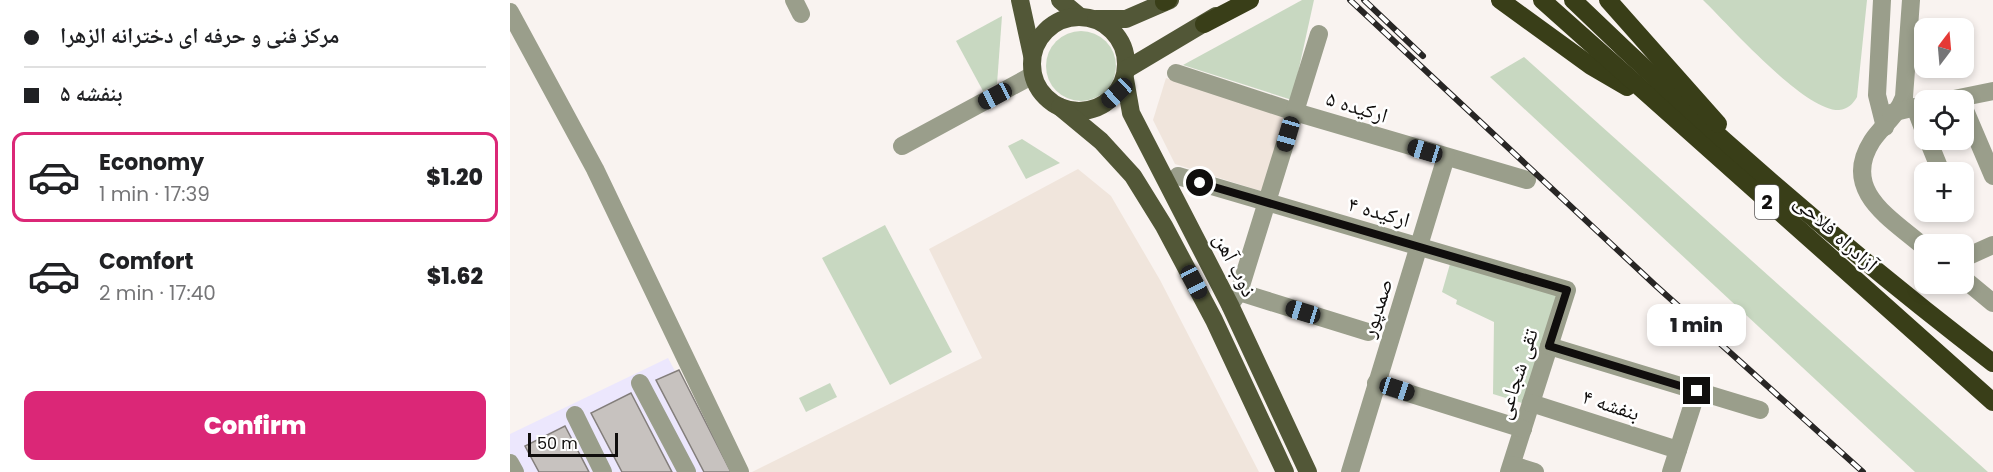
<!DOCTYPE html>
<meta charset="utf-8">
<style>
body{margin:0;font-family:Poppins,"Noto Naskh Arabic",sans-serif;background:#f6f6f6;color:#202124;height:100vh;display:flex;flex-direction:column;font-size:22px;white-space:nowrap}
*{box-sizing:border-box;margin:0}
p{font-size:20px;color:#757577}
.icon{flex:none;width:33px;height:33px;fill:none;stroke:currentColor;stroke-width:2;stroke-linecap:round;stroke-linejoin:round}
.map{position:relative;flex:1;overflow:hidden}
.details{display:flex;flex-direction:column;background:#fff;width:510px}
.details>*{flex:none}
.guide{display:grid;align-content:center;height:132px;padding:0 24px;background:#fff}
.needle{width:39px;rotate:16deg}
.controls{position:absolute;left:1404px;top:18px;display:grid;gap:12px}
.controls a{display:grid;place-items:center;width:60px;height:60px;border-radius:12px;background:#fff;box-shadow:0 3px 9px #0003;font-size:30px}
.scale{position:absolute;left:18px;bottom:15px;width:90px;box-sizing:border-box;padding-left:6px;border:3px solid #100e0d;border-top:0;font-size:16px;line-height:21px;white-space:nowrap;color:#100e0d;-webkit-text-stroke:4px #fff;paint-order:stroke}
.end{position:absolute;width:27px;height:27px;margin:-14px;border:8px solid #100e0d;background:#fff;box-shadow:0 0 0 3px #fff}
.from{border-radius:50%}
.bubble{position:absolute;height:42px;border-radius:12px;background:#fff;box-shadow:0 3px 9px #0003;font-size:20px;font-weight:800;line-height:42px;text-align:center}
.car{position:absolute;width:18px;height:36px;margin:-18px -9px;border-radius:8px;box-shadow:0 0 4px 2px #0007;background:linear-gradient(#222 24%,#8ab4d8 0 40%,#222 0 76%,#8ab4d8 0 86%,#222 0)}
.guide b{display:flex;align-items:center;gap:21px;height:57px;font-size:22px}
.guide b+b{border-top:2px solid #e0e0e0}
.guide i{width:15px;height:15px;background:#202124}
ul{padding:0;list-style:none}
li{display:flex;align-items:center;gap:18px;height:90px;margin:0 12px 9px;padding:0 12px;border:3px solid transparent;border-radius:12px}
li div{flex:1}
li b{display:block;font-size:22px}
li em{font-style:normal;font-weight:800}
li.on{border-color:#db2777}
li>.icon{width:54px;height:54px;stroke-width:1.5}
.button{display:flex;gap:12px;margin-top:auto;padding:12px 24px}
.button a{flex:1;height:69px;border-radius:12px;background:#db2777;color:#fff;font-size:24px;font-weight:800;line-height:69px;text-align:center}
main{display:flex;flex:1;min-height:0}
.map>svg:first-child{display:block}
.commercial{fill:#ece7fd}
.built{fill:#f0e5dc}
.green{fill:#c8d8c1}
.building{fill:#c7c2bf;stroke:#837e7b;stroke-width:1.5}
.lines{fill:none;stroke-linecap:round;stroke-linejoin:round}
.minor{stroke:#9a9e8b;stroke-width:18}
.major{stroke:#525737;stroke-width:18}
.highway{stroke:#393e18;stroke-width:18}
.rail-casing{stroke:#282625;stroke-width:6}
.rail{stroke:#fff;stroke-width:4;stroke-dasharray:11;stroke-linecap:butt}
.route{stroke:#100e0d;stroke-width:8}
.labels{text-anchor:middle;stroke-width:5;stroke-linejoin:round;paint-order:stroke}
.shield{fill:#fff;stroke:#585656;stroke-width:1.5}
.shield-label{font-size:20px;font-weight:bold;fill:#100e0d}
.street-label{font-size:21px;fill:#100e0d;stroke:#fff}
</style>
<main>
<section class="details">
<div class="guide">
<b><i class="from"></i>مرکز فنی و حرفه ای دخترانه الزهرا</b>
<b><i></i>بنفشه ۵</b>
</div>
<ul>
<li class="on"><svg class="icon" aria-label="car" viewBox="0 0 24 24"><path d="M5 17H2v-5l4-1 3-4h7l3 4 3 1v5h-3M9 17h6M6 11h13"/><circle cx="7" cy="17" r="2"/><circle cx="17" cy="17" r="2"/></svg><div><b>Economy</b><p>1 min · 17:39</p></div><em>$1.20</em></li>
<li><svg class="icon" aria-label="car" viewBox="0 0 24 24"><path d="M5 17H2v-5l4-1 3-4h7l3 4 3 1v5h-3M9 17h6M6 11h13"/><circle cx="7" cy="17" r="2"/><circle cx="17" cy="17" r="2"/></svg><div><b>Comfort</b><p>2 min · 17:40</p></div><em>$1.62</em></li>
</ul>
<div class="button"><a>Confirm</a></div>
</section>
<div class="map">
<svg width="1483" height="472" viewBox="0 0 1483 472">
<rect width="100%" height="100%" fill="#f9f3f0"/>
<polygon class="commercial" points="158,358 219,472 0,472 0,434"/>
<g class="built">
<polygon points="656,78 774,115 754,192 665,164 643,120"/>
<polygon points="568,169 601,196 650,280 749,472 242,472 472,358 419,249"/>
</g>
<g class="green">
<polygon points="792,0 804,0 782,100 673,65"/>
<path d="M1193 0H1357L1347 97C1343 104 1338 109 1329 110 1294 111 1219 25 1193 0Z"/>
<polygon points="492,16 487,84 473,91 446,41"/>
<circle cx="571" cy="66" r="35"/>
<polygon points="1014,57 1478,472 1405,472 980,77"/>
<polygon points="512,139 550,163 516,179 498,146"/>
<polygon points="375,225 442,352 380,385 312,258"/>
<polygon points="940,264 1049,295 1012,403 983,394 984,322 946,304 947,300 932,292"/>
<polygon points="320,383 327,397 296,412 289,398"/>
</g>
<g class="building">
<polygon points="169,370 221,472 194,472 146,380"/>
<polygon points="121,393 162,472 112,472 81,413"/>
<polygon points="55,426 79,472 29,472 15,446"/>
</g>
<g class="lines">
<g class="minor">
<polyline points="284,0 291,14"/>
<polyline points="1372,0 1367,95 1375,127"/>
<path d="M1401 0 1394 97C1387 116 1373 125 1362 141 1330 191 1382 219 1414 247"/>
<polyline points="0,12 85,169 230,472"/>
<polyline points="666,73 785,112 1017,180"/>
<polyline points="1439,100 1483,91"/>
<polyline points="1405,107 1414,131"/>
<polyline points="1454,108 1483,176"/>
<polyline points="1381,113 1414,105"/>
<polyline points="1418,140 1431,172"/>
<polyline points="392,146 523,75"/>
<polyline points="668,176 1057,290 999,472"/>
<polyline points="1454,258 1483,245"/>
<polyline points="1454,279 1483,303"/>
<polyline points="729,292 858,332"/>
<polyline points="720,305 729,292 809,34"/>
<polyline points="1039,346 1250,410"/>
<polyline points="130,383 177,472"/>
<polyline points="866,383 1013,429"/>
<polyline points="1021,403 1168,450"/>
<polyline points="65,415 93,472"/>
<polyline points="0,463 5,472"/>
<polyline points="1002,465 1025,472"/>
<polyline points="840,472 936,157"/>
<polyline points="1161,472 1187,391"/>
</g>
<g class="major">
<polyline points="510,0 522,55"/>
<polyline points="550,0 569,16"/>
<circle cx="569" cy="64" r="47"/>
<polyline points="586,19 616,19 660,0"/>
<polyline points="617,69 706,16"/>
<polyline points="615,79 621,113 720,305 798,472"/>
<polyline points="550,107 591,141 623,176 654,226 704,320 775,472"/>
</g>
<g class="highway">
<polyline points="990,0 1081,66 1117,87"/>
<polyline points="1032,0 1483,402"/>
<path d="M1063 0C1196 129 1336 250 1483 363"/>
<polyline points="1098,0 1208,124"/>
<polyline points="654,2 658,0"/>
<polyline points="694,24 740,0"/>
</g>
<defs>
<g id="rail">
<polyline points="840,0 1145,285 1353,472"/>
<polyline points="854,0 913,56"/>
</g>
</defs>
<use href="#rail" class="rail-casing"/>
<use href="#rail" class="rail"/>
</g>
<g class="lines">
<polyline class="route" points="690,183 1057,290 1039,346 1187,391"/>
</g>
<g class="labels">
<rect class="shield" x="1245" y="185" width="24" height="34" rx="4.5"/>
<g class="shield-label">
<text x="1257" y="209">2</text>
</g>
<g class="street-label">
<text transform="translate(847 107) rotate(17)" y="7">ارکیده ۵</text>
<text transform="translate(869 212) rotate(16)" y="7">ارکیده ۴</text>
<text transform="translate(1326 233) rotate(42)" y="7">آزادراه فلاحی</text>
<text transform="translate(725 265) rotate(63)" y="7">ذوب آهن</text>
<text transform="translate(867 308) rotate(-72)" y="7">صمدپور</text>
<text transform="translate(1007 374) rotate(-72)" y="7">تقی شجاعی</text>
<text transform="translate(1101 405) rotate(18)" y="7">بنفشه ۴</text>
</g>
</g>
</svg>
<div class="controls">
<a><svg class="needle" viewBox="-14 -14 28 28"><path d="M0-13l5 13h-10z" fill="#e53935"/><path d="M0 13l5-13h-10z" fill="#757577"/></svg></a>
<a><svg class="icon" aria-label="locate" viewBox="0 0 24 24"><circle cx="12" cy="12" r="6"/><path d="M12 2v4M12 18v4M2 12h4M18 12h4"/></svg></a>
<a>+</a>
<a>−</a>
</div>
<div class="scale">50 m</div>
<i class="end from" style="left:690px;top:183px"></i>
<i class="end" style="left:1187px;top:391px"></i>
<div class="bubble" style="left:1137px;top:304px;width:99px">1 min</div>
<i class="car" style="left:607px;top:93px;rotate:227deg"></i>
<i class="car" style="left:485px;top:96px;rotate:242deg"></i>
<i class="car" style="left:778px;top:134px;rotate:196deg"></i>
<i class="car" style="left:915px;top:151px;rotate:287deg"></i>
<i class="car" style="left:684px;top:282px;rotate:152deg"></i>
<i class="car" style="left:793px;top:312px;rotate:287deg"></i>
<i class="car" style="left:887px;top:389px;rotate:108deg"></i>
</div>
</main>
